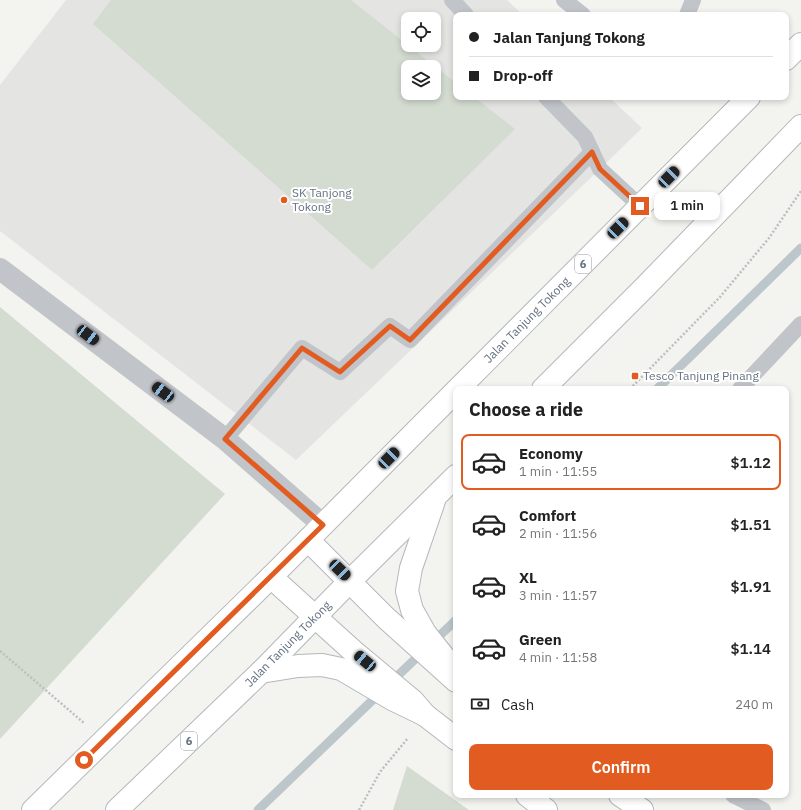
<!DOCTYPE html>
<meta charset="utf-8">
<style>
body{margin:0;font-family:"IBM Plex Sans",sans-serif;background:#f6f6f6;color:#222;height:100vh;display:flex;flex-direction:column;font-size:15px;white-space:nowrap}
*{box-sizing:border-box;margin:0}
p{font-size:13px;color:#767676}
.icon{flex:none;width:22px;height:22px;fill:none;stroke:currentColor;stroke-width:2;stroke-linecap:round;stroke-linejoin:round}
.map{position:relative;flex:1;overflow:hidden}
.details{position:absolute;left:453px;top:386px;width:336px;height:412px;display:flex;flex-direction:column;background:#fff;border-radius:8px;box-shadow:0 2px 6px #0003}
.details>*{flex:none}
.top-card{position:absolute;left:453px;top:12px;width:336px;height:88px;border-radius:8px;box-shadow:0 2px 6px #0003;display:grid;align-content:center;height:88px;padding:0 16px;background:#fff}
.buttons{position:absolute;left:401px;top:12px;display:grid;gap:8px}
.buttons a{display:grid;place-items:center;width:40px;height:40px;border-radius:8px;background:#fff;box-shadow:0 2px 6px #0003;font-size:20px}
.end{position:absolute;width:18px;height:18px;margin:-9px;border:5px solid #e25c21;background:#fff;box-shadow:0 0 0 2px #fff}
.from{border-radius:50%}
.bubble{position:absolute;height:28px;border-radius:8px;background:#fff;box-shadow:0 2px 6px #0003;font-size:13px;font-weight:600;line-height:28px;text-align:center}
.car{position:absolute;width:12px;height:24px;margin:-12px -6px;border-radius:5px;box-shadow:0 0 3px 1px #0007;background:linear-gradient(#222 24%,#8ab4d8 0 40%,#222 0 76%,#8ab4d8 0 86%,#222 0)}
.top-card b{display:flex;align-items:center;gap:14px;height:38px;font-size:15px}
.top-card b+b{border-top:1px solid #e0e0e0}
.top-card i{width:10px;height:10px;background:#222}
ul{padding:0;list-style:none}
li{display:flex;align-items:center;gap:12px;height:56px;margin:0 8px 6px;padding:0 8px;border:2px solid transparent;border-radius:8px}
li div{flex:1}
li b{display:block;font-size:15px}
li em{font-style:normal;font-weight:600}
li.selected{border-color:#e25c21}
li>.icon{width:36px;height:36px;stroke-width:1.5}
h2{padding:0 16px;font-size:18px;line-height:48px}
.pay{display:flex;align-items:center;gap:10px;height:44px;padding:0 16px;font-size:15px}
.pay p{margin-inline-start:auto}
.button{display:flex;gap:8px;margin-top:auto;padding:8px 16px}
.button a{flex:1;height:46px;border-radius:8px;background:#e25c21;color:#fff;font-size:16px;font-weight:600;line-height:46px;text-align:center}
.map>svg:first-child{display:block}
.built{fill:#e4e5e3;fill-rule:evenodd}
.green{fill:#d4dbd0;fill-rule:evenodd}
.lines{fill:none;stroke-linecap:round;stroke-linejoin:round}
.stream{stroke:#bcc6cb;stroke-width:9}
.secondary-casing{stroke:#b4b8bc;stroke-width:24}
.primary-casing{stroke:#b4b8bc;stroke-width:24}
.path{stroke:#bdbec0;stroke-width:2.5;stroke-dasharray:2 2;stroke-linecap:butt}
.service{stroke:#c1c4c8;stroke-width:16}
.minor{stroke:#c1c4c8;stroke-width:22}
.secondary{stroke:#fff;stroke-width:22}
.primary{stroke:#fff;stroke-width:22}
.route{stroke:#e25c21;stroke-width:5}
.poi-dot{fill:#e25c21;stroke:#fff;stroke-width:1.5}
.labels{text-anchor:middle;stroke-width:4;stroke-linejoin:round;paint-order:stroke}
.shield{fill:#fff;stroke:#929ca7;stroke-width:1}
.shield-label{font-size:11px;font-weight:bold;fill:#637181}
.poi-label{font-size:12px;fill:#637181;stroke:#fff;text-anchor:start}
.street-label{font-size:12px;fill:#637181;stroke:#fff}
</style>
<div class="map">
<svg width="801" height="810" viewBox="0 0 801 810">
<rect width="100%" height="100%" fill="#f3f4ef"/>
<path class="built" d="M66 0H507L523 15H456V97H609L642 128 600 169 296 460 0 231V85ZM408 19H434V45H408ZM408 67H434V93H408Z"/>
<g class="green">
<path d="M111 0H351L456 83V97H474L515 129 372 270 93 24ZM408 67H434V93H408Z"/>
<polygon points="0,307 225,494 0,739"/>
<polygon points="407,766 469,810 393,810"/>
</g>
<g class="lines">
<g class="stream">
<polyline points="657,389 801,248"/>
<polyline points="390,683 456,620"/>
<polyline points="258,810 381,692"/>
</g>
<defs>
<g id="secondary">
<polyline points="308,540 386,618 456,681"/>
<polyline points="271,577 353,651 413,701 425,715 456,739"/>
<polyline points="527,795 546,810"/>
<polyline points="620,795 642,810"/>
</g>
<g id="primary">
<polyline points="786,59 801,44"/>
<polyline points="458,389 749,97"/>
<polyline points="543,389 645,287 801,126"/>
<polyline points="434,501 411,568 407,591 412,610 425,633 456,672"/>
<polyline points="261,672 298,666 322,665 341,669 392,699 425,715"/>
<polyline points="33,810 271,577 456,391"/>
<polyline points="117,810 261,672 350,581 456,476"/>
</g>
</defs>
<use href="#secondary" class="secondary-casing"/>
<use href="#primary" class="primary-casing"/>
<g class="path">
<polyline points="630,389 720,297 769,238 801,191"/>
<polyline points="0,651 84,723"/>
<polyline points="359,810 380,772 408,738"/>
</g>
<g class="service">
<polyline points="452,0 466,15"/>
<polyline points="564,0 583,15"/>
<polyline points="687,15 693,0"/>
<polyline points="546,97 585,137 600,169 640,206"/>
<polyline points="740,389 801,324"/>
<polyline points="225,439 302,348 340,372 390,326 410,340 592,152"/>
<polyline points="733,795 763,810"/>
</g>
<polyline class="minor" points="0,269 225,439 323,525"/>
<use href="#secondary" class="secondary"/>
<use href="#primary" class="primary"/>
</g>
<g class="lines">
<polyline class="route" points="84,760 323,525 225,439 302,348 340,372 390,326 410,340 592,152 600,169 640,206"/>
</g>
<g class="poi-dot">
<circle cx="284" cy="200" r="4"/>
<rect x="631" y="372" width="8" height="8" rx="2"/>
</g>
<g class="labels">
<g class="shield">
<rect x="575" y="255" width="16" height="18" rx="3"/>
<rect x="181" y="732" width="16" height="18" rx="3"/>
</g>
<g class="shield-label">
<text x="583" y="268">6</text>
<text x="189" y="745">6</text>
</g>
<g class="poi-label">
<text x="292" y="197">SK Tanjong<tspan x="292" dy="14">Tokong</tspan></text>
<text x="643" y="380">Tesco Tanjung Pinang</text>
</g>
<g class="street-label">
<text transform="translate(527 320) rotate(-45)" y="4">Jalan Tanjung Tokong</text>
<text transform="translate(288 644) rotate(-45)" y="4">Jalan Tanjung Tokong</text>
</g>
</g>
</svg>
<div class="buttons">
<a><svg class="icon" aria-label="locate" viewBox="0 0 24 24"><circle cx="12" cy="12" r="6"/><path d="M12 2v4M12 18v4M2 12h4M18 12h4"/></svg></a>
<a><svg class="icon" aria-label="layers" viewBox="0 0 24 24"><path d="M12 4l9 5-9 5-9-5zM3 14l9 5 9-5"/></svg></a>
</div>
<i class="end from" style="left:84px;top:760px"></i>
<i class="end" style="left:640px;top:206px"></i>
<div class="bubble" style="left:654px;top:192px;width:66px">1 min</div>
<i class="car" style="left:669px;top:177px;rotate:45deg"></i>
<i class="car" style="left:618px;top:228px;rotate:45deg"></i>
<i class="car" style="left:88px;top:335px;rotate:127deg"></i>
<i class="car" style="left:163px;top:392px;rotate:307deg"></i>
<i class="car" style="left:389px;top:458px;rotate:45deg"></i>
<i class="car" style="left:340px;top:570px;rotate:134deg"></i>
<i class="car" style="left:365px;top:661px;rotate:310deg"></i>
<div class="top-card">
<b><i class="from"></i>Jalan Tanjung Tokong</b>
<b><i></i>Drop-off</b>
</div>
<section class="details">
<h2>Choose a ride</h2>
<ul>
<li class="selected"><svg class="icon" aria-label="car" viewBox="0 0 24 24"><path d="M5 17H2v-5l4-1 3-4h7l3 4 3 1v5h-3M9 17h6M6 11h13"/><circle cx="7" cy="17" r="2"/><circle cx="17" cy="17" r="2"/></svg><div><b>Economy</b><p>1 min · 11:55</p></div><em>$1.12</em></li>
<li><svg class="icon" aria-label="car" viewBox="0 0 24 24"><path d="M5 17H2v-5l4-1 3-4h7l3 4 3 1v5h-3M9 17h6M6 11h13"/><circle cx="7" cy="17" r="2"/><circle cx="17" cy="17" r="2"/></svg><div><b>Comfort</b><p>2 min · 11:56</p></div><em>$1.51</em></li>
<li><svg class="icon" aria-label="car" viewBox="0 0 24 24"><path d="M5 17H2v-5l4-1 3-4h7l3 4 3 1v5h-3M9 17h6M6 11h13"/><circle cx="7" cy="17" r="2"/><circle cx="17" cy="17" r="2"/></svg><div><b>XL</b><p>3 min · 11:57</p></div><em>$1.91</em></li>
<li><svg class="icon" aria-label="car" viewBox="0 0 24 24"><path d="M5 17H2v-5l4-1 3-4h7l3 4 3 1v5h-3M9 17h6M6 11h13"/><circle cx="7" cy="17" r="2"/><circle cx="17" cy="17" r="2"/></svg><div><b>Green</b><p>4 min · 11:58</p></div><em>$1.14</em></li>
</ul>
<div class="pay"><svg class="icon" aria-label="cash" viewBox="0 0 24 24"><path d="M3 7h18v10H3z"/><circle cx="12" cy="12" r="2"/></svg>Cash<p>240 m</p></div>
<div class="button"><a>Confirm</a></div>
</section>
</div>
